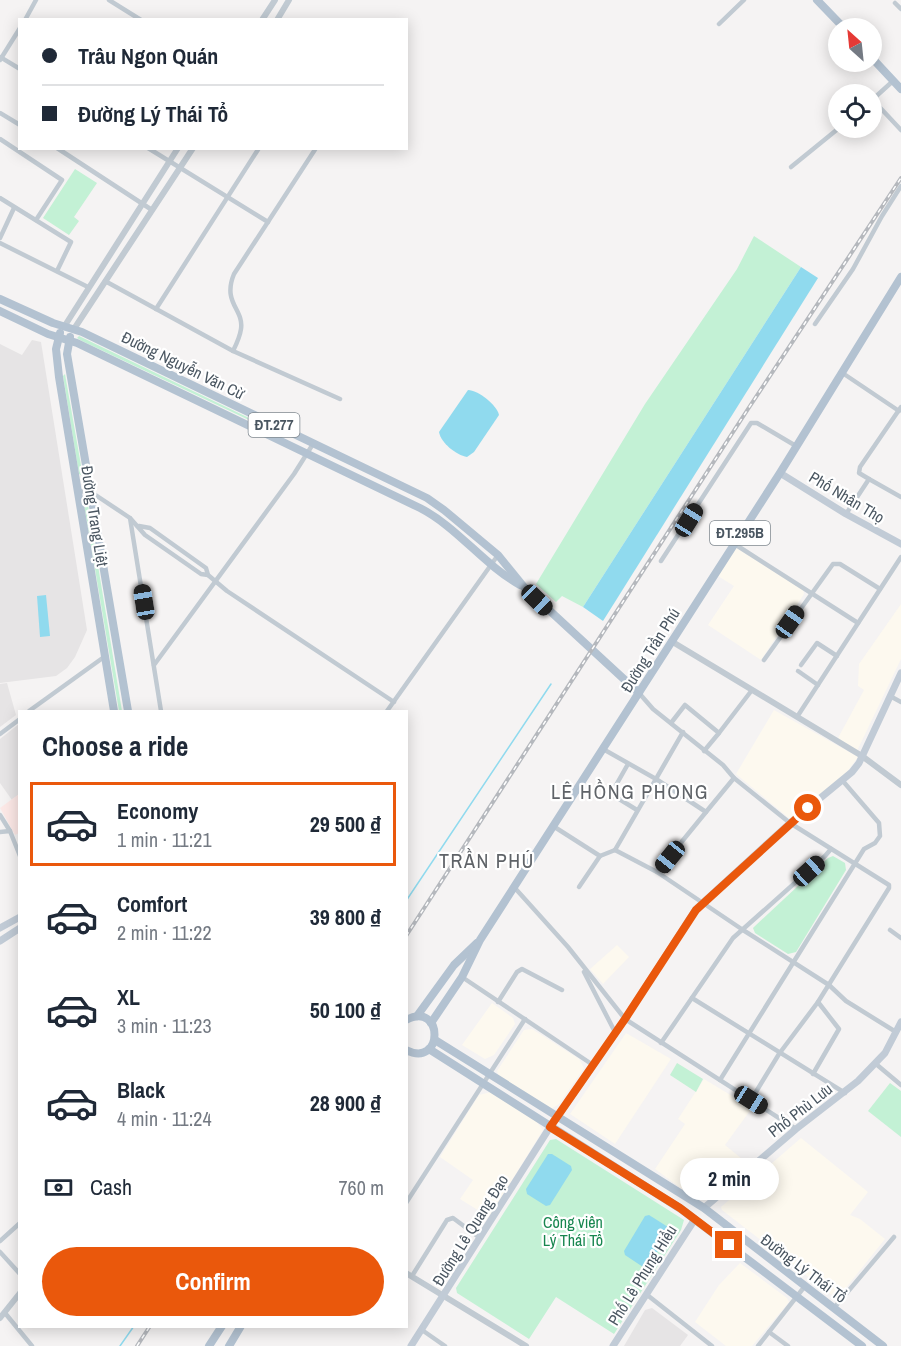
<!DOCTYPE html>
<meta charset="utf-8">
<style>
body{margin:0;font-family:"Archivo Narrow",sans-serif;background:#f6f6f7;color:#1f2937;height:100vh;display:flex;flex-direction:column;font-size:22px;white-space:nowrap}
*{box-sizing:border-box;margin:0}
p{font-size:20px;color:#747a83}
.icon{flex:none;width:33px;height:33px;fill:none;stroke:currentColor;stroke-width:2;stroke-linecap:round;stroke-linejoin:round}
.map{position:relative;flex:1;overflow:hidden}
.drawer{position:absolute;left:18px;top:710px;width:390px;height:618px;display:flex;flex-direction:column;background:#fff;border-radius:0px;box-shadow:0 3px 15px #0003}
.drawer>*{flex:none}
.guide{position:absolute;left:18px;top:18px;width:390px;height:132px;border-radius:0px;box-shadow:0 3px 15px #0003;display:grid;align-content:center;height:132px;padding:0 24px;background:#fff}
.needle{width:39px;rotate:333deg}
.buttons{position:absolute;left:828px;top:18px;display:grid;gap:12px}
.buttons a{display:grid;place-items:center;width:54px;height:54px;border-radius:50%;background:#fff;box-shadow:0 3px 15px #0003;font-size:30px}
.end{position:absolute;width:27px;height:27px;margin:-14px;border:8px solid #ea580c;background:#fff;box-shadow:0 0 0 3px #fff}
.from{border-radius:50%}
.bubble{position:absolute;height:42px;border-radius:21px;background:#fff;box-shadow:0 3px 15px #0003;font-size:20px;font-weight:700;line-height:42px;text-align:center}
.car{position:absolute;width:18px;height:36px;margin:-18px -9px;border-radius:8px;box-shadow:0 0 4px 2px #0007;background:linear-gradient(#222 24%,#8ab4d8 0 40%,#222 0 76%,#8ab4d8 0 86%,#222 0)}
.guide b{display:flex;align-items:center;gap:21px;height:57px;font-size:22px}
.guide b+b{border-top:2px solid #e0e1e3}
.guide i{width:15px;height:15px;background:#1f2937}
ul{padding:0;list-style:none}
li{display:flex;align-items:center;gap:18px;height:84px;margin:0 12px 9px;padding:0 12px;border:3px solid transparent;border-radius:0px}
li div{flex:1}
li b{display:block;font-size:22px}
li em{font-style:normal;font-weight:700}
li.active{border-color:#ea580c}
li>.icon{width:54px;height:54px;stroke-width:1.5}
h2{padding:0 24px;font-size:27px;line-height:72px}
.pay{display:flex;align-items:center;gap:15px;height:66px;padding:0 24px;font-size:22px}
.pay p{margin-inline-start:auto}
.cta{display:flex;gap:12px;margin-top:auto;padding:12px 24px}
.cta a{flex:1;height:69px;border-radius:36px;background:#ea580c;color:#fff;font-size:24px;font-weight:700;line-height:69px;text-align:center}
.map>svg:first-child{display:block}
.commercial{fill:#fdf9ef}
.education{fill:#e6e4e5}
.medical{fill:#fce8e6}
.green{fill:#c3f1d5}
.water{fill:#90daee}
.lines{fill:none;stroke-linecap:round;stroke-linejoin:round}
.stream{stroke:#90daee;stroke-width:1.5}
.minor{stroke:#c1cad2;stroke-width:4.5}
.tertiary{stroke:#c1cad2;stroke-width:6}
.secondary{stroke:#c1cbd6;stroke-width:7}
.primary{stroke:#b3c2d1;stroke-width:8}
.rail-casing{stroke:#b5b8bd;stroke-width:4}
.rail{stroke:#fff;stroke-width:1.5;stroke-dasharray:4.5;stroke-linecap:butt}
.route{stroke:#ea580c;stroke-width:8}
.labels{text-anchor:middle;stroke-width:4.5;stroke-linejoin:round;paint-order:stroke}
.shield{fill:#fff;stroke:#808990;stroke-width:1.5}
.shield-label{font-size:15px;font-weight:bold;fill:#4a5661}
.street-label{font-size:16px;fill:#4a5661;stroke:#fff}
.park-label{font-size:16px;fill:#17864f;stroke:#fff}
.quarter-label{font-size:20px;letter-spacing:1.5px;fill:#5f6368;stroke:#fff}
</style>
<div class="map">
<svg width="901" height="1346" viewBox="0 0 901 1346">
<rect width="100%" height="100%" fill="#f5f3f3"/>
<g class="commercial">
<polygon points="736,548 803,590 804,594 761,660 708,625 734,586 718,576"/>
<polygon points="901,604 901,659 857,751 838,738 864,690 858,686 859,664"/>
<polygon points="774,710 858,757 843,777 790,819 736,774"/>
<polygon points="617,945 629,957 603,984 590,969"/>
<polygon points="492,1003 513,1018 515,1024 494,1055 485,1059 462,1045"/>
<polygon points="532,1029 579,1059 584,1068 559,1104 551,1109 499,1076 497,1071 524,1030"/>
<polygon points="626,1033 671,1059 615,1144 570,1114"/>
<polygon points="704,1079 752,1108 725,1145 747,1163 706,1198 697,1200 655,1169 685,1124 678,1119"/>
<polygon points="491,1092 536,1121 543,1130 489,1217 460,1199 473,1180 440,1157 479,1095"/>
<polygon points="801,1138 868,1192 850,1215 860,1219 885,1239 837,1299 722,1210 721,1207"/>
<polygon points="740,1263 787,1298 789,1302 752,1346 726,1346 695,1322 719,1285"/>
</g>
<g class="education">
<polygon points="32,340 41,342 87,630 75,657 67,668 56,676 0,683 0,344 22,355"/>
<polygon points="7,683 16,715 0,727 0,684"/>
<polygon points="19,724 19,794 12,800 0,783 0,739"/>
<polygon points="652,1308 688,1335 680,1346 624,1346 645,1310"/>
</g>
<polygon class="medical" points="19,794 19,833 15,835 0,808"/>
<g class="green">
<polygon points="75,169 97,183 74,217 79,221 69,235 43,218"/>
<polygon points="754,236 801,267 583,607 562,596 556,602 536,584 645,404 737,269"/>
<polygon points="79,336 247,417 249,420 82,341 77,338"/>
<polygon points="65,374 82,471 81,475 79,474 63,376"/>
<polygon points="84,504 88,505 122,711 119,711"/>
<polygon points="833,856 845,863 846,870 796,952 788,954 755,933 753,928 755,926 828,858"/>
<polygon points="677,1063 703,1079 696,1092 670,1075"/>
<polygon points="890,1083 901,1091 901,1137 868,1111"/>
<polygon points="556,1139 684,1220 681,1230 614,1334 556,1297 529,1339 457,1293 456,1288 550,1140"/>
</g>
<g class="water">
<polygon points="801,267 818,278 603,621 583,607"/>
<path d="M468 390C478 390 497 405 499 415L474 452 467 457C456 455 441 443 439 432Z"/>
<polygon points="46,595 50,636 40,637 37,596"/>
<polygon points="548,1154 552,1154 571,1166 572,1170 550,1205 546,1206 527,1194 526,1189"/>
<polygon points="649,1215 668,1227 670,1231 648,1267 643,1267 625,1255 624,1251 645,1216"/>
</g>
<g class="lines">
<g class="stream">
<polyline points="406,901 551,684"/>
<polyline points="120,1346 134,1326"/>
</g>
<g class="minor">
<polyline points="109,0 141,20"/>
<polyline points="895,3 901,9"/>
<polyline points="25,20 36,0"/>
<polyline points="719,24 744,0"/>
<polyline points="0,57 20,69"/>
<polyline points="0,60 20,28"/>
<polyline points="872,99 901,130"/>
<polyline points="872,100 893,81"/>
<polyline points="0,113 20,125"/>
<polyline points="0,139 62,180 36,220"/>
<polyline points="57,148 152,210"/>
<polyline points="148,148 268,222"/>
<polyline points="791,167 839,128"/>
<polyline points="0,198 71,242 57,271"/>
<polyline points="0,238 14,208"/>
<polyline points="0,243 88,287"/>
<polyline points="105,281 233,351 340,399"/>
<polyline points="156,309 259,148"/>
<polyline points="815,324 853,269 882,216 901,186"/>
<path d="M233 351C236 345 240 336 241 329 244 309 222 303 234 274L316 148"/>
<polyline points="841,372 899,411"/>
<polyline points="869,479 901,497"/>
<polyline points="77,491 91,492 130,518 145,535 201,574 208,575"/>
<polyline points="846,514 869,479 859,473 860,467 901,407"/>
<polyline points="130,518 161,711"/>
<polyline points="139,526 150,528 206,568 208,575 227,591 394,702"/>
<polyline points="733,543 858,623"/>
<polyline points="661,561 751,423 757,423 796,446"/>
<polyline points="764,660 833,564 840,564 880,589"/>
<polyline points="154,665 294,474 313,444"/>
<polyline points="801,665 817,643 837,656"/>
<polyline points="798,671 818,685"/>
<polyline points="639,693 653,709 723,765 734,778 790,823 889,885 889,888 818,1002 779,1054 751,1100"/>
<polyline points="890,696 901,702"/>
<polyline points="29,711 104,657"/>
<polyline points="387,711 498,555"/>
<polyline points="797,717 901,557"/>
<polyline points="671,723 685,705 719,733 704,751"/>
<polyline points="719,733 752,690"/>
<polyline points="0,734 20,719"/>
<polyline points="603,749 656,779 706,812 657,872 743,930 829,985 846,1001 896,1032"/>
<polyline points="628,764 611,794 637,810"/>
<polyline points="706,812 734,778"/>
<polyline points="0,815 10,831 20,856"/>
<polyline points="553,826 600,856"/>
<polyline points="0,832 10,831"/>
<polyline points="615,850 683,732"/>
<polyline points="615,850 657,872"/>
<polyline points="514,887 568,947 625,1019 796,1129"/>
<polyline points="579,887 600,856 615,850"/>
<polyline points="890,930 901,938"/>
<polyline points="584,972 615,1032"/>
<polyline points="462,977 593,1065"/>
<polyline points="692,998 845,1093"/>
<polyline points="498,1002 517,972 522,969 562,990"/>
<polyline points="661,1043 733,938 825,856 831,849"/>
<polyline points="876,1064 901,1085"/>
<polyline points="813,1074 839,1029 818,1002"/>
<polyline points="720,1080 864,849 875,843 880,836 879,823 842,780"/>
<polyline points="406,1203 525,1019"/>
<polyline points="0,1241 20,1223"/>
<polyline points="0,1252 20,1274"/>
<polyline points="412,1276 447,1220 453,1218 480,1238"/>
<polyline points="646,1294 712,1346"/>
<polyline points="834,1308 894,1237"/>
<polyline points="5,1313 32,1346"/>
<polyline points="422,1330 445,1346"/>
<polyline points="769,1332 788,1346"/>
<polyline points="758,1346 805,1286"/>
</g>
<g class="tertiary">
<polyline points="262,20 275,0"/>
<polyline points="277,20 289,0"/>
<polyline points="64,327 178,148"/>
<polyline points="74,329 193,148"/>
<polyline points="671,641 862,756 901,785"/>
<polyline points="406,1273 526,1346"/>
<polyline points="0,1318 20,1293"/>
</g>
<g class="secondary">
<polyline points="780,473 846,514 901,544"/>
<polyline points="0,928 20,917"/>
<polyline points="0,941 20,928"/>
<polyline points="558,1116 625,1019 696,909 790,823 852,772 859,763 901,673"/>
<polyline points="704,1208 796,1129 858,1081 885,1053 901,1022"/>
<polyline points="411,1346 550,1127"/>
<polyline points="613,1346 695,1219"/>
</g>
<g class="primary">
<polyline points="817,0 844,28"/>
<polyline points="872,58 901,89"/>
<polyline points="0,299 53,323 82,332 427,498 444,510 498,555 524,587 639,693"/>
<path d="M0 311 48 334 77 343 420 508C457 527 483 564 520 585"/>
<polyline points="60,333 56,349 59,377 114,711"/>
<polyline points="70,337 67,354 128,711"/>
<polyline points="417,1016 454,965 477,943"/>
<path d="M406 1020C444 1000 444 1069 406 1050"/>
<polyline points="431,1023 462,977 480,940 780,473 901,277"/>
<polyline points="435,1040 704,1208 883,1346"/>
<polyline points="429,1049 681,1209 862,1346"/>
<polyline points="209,1346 222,1326"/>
<polyline points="229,1346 241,1326"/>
</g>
<defs>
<g id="rail">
<polyline points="406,936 748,409 901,178"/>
<polyline points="137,1346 150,1326"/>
</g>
</defs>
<use href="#rail" class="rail-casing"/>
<use href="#rail" class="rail"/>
</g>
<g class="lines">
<polyline class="route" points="729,1245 680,1208 550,1127 625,1019 696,910 808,808"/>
</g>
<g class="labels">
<g class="shield">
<rect x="248.5" y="413" width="51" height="24" rx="4.5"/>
<rect x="710" y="521" width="60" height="24" rx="4.5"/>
</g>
<g class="shield-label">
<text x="274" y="430">ĐT.277</text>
<text x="740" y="538">ĐT.295B</text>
</g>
<g class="street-label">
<text transform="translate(183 365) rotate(26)" y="6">Đường Nguyễn Văn Cừ</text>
<text transform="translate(847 497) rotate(31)" y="6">Phố Nhân Thọ</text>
<text transform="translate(95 516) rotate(81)" y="6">Đường Trang Liệt</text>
<text transform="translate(650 650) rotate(-58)" y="6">Đường Trần Phú</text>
<text transform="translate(800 1110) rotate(-38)" y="6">Phố Phù Lưu</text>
<text transform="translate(470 1230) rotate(-58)" y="6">Đường Lê Quang Đạo</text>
<text transform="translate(804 1268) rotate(37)" y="6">Đường Lý Thái Tổ</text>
<text transform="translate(642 1275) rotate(-58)" y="6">Phố Lê Phụng Hiểu</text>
</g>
<g class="park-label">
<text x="573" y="1228">Công viên<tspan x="573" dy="18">Lý Thái Tổ</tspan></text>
</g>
<g class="quarter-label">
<text x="630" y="799">LÊ HỒNG PHONG</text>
<text x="487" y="868">TRẦN PHÚ</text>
</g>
</g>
</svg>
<div class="buttons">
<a><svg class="needle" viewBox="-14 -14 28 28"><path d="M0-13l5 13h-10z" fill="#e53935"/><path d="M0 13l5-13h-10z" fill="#747a83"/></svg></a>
<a><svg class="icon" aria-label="locate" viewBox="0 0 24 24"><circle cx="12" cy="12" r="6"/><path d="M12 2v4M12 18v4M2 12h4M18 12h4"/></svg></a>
</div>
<i class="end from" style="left:808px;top:808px"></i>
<i class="end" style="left:729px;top:1245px"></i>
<div class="bubble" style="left:680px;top:1158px;width:99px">2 min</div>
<i class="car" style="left:689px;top:520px;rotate:32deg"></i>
<i class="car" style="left:537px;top:600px;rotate:134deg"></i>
<i class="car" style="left:144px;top:602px;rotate:351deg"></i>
<i class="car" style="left:790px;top:622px;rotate:35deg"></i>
<i class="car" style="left:670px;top:857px;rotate:219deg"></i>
<i class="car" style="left:809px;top:871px;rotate:48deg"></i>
<i class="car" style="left:751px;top:1100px;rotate:122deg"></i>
<div class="guide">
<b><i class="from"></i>Trâu Ngon Quán</b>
<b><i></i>Đường Lý Thái Tổ</b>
</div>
<section class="drawer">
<h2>Choose a ride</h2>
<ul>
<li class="active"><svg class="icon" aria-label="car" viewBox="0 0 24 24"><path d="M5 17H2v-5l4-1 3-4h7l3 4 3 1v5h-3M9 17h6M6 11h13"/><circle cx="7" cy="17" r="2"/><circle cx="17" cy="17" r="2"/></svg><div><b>Economy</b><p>1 min · 11:21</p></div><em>29 500 ₫</em></li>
<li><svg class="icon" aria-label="car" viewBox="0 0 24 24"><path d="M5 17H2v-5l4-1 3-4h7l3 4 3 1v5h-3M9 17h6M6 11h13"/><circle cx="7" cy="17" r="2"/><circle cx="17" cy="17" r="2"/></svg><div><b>Comfort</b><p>2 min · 11:22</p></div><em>39 800 ₫</em></li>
<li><svg class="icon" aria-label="car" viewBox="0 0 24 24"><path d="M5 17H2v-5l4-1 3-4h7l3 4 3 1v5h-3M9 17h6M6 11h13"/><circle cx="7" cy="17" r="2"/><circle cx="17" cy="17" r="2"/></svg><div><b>XL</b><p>3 min · 11:23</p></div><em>50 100 ₫</em></li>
<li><svg class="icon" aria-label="car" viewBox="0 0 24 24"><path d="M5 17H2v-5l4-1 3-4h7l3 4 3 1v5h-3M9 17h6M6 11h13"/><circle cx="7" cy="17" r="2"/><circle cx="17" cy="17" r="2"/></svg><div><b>Black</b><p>4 min · 11:24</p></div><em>28 900 ₫</em></li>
</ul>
<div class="pay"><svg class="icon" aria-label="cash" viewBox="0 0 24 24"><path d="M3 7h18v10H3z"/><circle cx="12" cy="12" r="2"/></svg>Cash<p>760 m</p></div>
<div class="cta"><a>Confirm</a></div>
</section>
</div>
